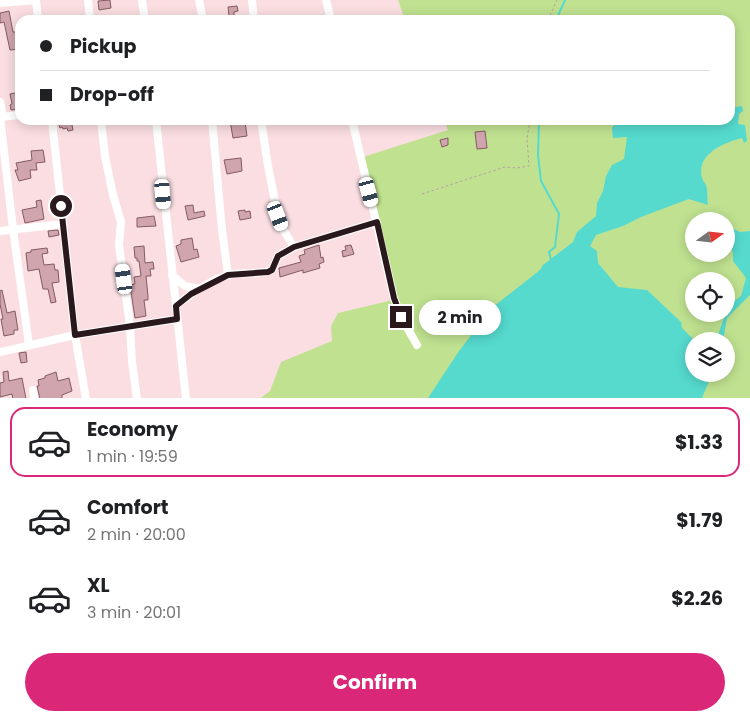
<!DOCTYPE html>
<meta charset="utf-8">
<style>
body{margin:0;font-family:Poppins,sans-serif;background:#f6f6f6;color:#202124;height:100vh;display:flex;flex-direction:column;font-size:19px;white-space:nowrap}
*{box-sizing:border-box;margin:0}
p{font-size:16px;color:#757577}
.icon{flex:none;width:28px;height:28px;fill:none;stroke:currentColor;stroke-width:2;stroke-linecap:round;stroke-linejoin:round}
.map{position:relative;height:398px;overflow:hidden}
.sheet{display:flex;flex-direction:column;background:#fff;flex:1}
.sheet>*{flex:none}
.banner{position:absolute;left:15px;top:15px;width:720px;height:110px;border-radius:15px;box-shadow:0 2px 12px #0003;display:grid;align-content:center;height:110px;padding:0 25px;background:#fff}
.needle{width:32px;rotate:75deg}
.fabs{position:absolute;left:685px;top:212px;display:grid;gap:10px}
.fabs a{display:grid;place-items:center;width:50px;height:50px;border-radius:50%;background:#fff;box-shadow:0 2px 12px #0003;font-size:25px}
.end{position:absolute;width:22px;height:22px;margin:-11px;border:6px solid #29191c;background:#fff;box-shadow:0 0 0 2px #fff}
.from{border-radius:50%}
.bubble{position:absolute;height:35px;border-radius:18px;background:#fff;box-shadow:0 2px 12px #0003;font-size:16px;font-weight:700;line-height:35px;text-align:center}
.car{position:absolute;width:15px;height:30px;margin:-15px -8px;border-radius:6px;box-shadow:0 0 4px 1px #0007;background:linear-gradient(#fff 24%,#345 0 40%,#fff 0 76%,#345 0 86%,#fff 0)}
.banner b{display:flex;align-items:center;gap:18px;height:48px;font-size:19px}
.banner b+b{border-top:1px solid #e0e0e0}
.banner i{width:12px;height:12px;background:#202124}
ul{padding:9px 0 0;list-style:none}
li{display:flex;align-items:center;gap:15px;height:70px;margin:0 10px 8px;padding:0 15px;border:2px solid transparent;border-radius:15px}
li div{flex:1}
li b{display:block;font-size:19px}
li em{font-style:normal;font-weight:700}
li.active{border-color:#db2777}
li>.icon{width:45px;height:45px;stroke-width:1.5}
.action{display:flex;gap:10px;margin-top:auto;padding:10px 25px}
.action a{flex:1;height:58px;border-radius:30px;background:#db2777;color:#fff;font-size:20px;font-weight:700;line-height:58px;text-align:center}
.map>svg:first-child{display:block}
.green{fill:#c0e290;fill-rule:evenodd}
.water{fill:#56dace}
.lines{fill:none;stroke-linecap:round;stroke-linejoin:round}
.stream{stroke:#56dace;stroke-width:2}
.building{fill:#d1a5ad;stroke:#835b63}
.path{stroke:#b79fa3;stroke-width:1;stroke-dasharray:2.5 2.5;stroke-linecap:butt}
.minor{stroke:#fff;stroke-width:8}
.route{stroke:#29191c;stroke-width:6}
</style>
<div class="map">
<svg width="750" height="399" viewBox="0 0 750 399">
<rect width="100%" height="100%" fill="#fadee2"/>
<path class="green" d="M398 0H750V398L259 399 270 391 281 362 332 341 331 326 338 313 397 299 363 157 448 130 444 120H730V20H405ZM694 221H726V254H694ZM694 281H726V314H694ZM694 341H726V374H694Z"/>
<g class="water">
<path d="M742 106 743 111 739 114 738 124 745 125 747 141 744 143 742 138C723 143 696 154 702 178 703 181 705 183 706 185 708 191 707 199 708 205L689 199 641 217 623 226 596 235 590 246 597 251 598 263 618 287 647 290 681 322 682 328 695 341H694V374H712L702 398H428L459 351 493 307 540 270 543 265 573 242 577 232 596 216 597 203 603 191 606 176 612 165 624 159 627 137 613 138 612 128 616 122 633 120H730V108Z"/>
<path d="M726 225 740 232 750 231V295L727 318 723 341H716L728 306 741 296 746 278 733 261C734 245 726 240 726 225Z"/>
</g>
<g class="lines">
<g class="stream">
<polyline points="556,20 565,0"/>
<polyline points="539,120 538,155 541,181 559,214 555,247 549,252 551,260"/>
</g>
</g>
<g class="building">
<polygon points="110,0 111,8 99,10 98,1"/>
<polygon points="237,6 238,11 234,12 234,16 229,16 228,7"/>
<polygon points="9,11 13,32 19,32 20,40 20,49 10,50 4,22 0,23 0,13"/>
<polygon points="20,92 20,109 11,110 10,105 12,104 10,94"/>
<polygon points="71,120 73,130 68,131 67,128 63,129 62,127 60,128 58,122"/>
<polygon points="243,120 243,122 245,122 247,136 233,138 230,121"/>
<polygon points="485,131 487,148 477,149 475,132"/>
<polygon points="448,138 448,145 442,147 440,140"/>
<polygon points="43,150 45,162 36,163 37,170 30,170 31,178 19,181 15,170 18,170 16,163 32,160 31,151"/>
<polygon points="241,158 242,171 227,174 224,160"/>
<polygon points="41,200 44,219 25,223 22,210 37,207 36,201"/>
<polygon points="193,205 194,213 204,211 205,216 188,220 185,206"/>
<polygon points="245,210 245,212 250,211 251,218 240,220 238,211"/>
<polygon points="154,216 156,226 137,227 137,218"/>
<polygon points="58,230 59,235 49,237 48,231"/>
<polygon points="192,238 194,250 197,249 199,257 181,262 176,246 181,244 181,240"/>
<polygon points="319,245 321,258 323,257 324,262 319,264 320,268 303,273 303,270 280,277 279,268 301,262 299,256 305,254 304,250"/>
<polygon points="351,245 354,254 343,257 342,251 346,250 345,246"/>
<polygon points="144,246 145,263 153,262 154,269 150,269 151,276 146,276 148,296 148,300 144,300 146,316 135,318 130,285 135,284 134,277 141,276 139,261 137,261 137,258 135,258 134,247"/>
<polygon points="47,248 48,253 42,254 44,265 54,264 55,270 58,270 59,282 52,283 56,302 51,303 48,289 43,289 39,269 28,271 26,253 31,252 31,250"/>
<polygon points="2,290 7,313 15,311 18,330 14,330 14,334 4,336 1,319 3,319 0,304 0,291"/>
<polygon points="26,352 27,362 21,363 19,353"/>
<polygon points="8,371 9,381 22,378 26,399 13,399 12,394 0,397 0,383 4,382 3,372"/>
<polygon points="56,372 58,381 69,378 72,391 62,395 62,399 40,399 37,386 39,386 38,380 45,378 45,376"/>
</g>
<g class="lines">
<g class="path">
<polyline points="548,20 557,0"/>
<polyline points="422,194 505,167 517,168 529,166 527,139 530,120"/>
</g>
<g class="minor">
<polyline points="36,0 38,20"/>
<polyline points="88,0 90,20"/>
<polyline points="142,0 145,20"/>
<polyline points="199,0 203,20"/>
<polyline points="252,0 254,20"/>
<polyline points="326,0 331,20"/>
<polyline points="0,3 36,0"/>
<polyline points="0,102 2,111"/>
<polyline points="0,117 13,229 29,345"/>
<polyline points="0,117 20,115"/>
<polyline points="52,120 75,335 86,399"/>
<polyline points="101,120 105,156 113,195 121,222 119,245 130,326 132,362 137,399"/>
<polyline points="156,120 186,399"/>
<polyline points="212,120 222,230 228,275"/>
<polyline points="261,120 268,166 278,216 284,231 294,247"/>
<polyline points="352,120 394,298 401,317 417,345"/>
<polyline points="0,231 63,224"/>
<polyline points="172,275 185,286 199,289"/>
<path d="M176 306C187 296 214 278 229 275 244 272 259 275 272 270L278 256 294 247 377 222"/>
<polyline points="0,352 75,335 177,319"/>
<polyline points="33,390 34,399"/>
</g>
</g>
<g class="lines">
<polyline class="route" points="61,206 75,335 177,319 176,306 191,294 228,275 268,272 272,270 278,256 294,247 377,222 394,298 401,317"/>
</g>
</svg>
<div class="fabs">
<a><svg class="needle" viewBox="-14 -14 28 28"><path d="M0-13l5 13h-10z" fill="#e53935"/><path d="M0 13l5-13h-10z" fill="#757577"/></svg></a>
<a><svg class="icon" aria-label="locate" viewBox="0 0 24 24"><circle cx="12" cy="12" r="6"/><path d="M12 2v4M12 18v4M2 12h4M18 12h4"/></svg></a>
<a><svg class="icon" aria-label="layers" viewBox="0 0 24 24"><path d="M12 4l9 5-9 5-9-5zM3 14l9 5 9-5"/></svg></a>
</div>
<i class="end from" style="left:61px;top:206px"></i>
<i class="end" style="left:401px;top:317px"></i>
<div class="bubble" style="left:419px;top:300px;width:82px">2 min</div>
<i class="car" style="left:369px;top:192px;rotate:165deg"></i>
<i class="car" style="left:163px;top:194px;rotate:175deg"></i>
<i class="car" style="left:278px;top:216px;rotate:159deg"></i>
<i class="car" style="left:124px;top:279px;rotate:352deg"></i>
<div class="banner">
<b><i class="from"></i>Pickup</b>
<b><i></i>Drop-off</b>
</div>
</div>
<section class="sheet">
<ul>
<li class="active"><svg class="icon" aria-label="car" viewBox="0 0 24 24"><path d="M5 17H2v-5l4-1 3-4h7l3 4 3 1v5h-3M9 17h6M6 11h13"/><circle cx="7" cy="17" r="2"/><circle cx="17" cy="17" r="2"/></svg><div><b>Economy</b><p>1 min · 19:59</p></div><em>$1.33</em></li>
<li><svg class="icon" aria-label="car" viewBox="0 0 24 24"><path d="M5 17H2v-5l4-1 3-4h7l3 4 3 1v5h-3M9 17h6M6 11h13"/><circle cx="7" cy="17" r="2"/><circle cx="17" cy="17" r="2"/></svg><div><b>Comfort</b><p>2 min · 20:00</p></div><em>$1.79</em></li>
<li><svg class="icon" aria-label="car" viewBox="0 0 24 24"><path d="M5 17H2v-5l4-1 3-4h7l3 4 3 1v5h-3M9 17h6M6 11h13"/><circle cx="7" cy="17" r="2"/><circle cx="17" cy="17" r="2"/></svg><div><b>XL</b><p>3 min · 20:01</p></div><em>$2.26</em></li>
</ul>
<div class="action"><a>Confirm</a></div>
</section>
